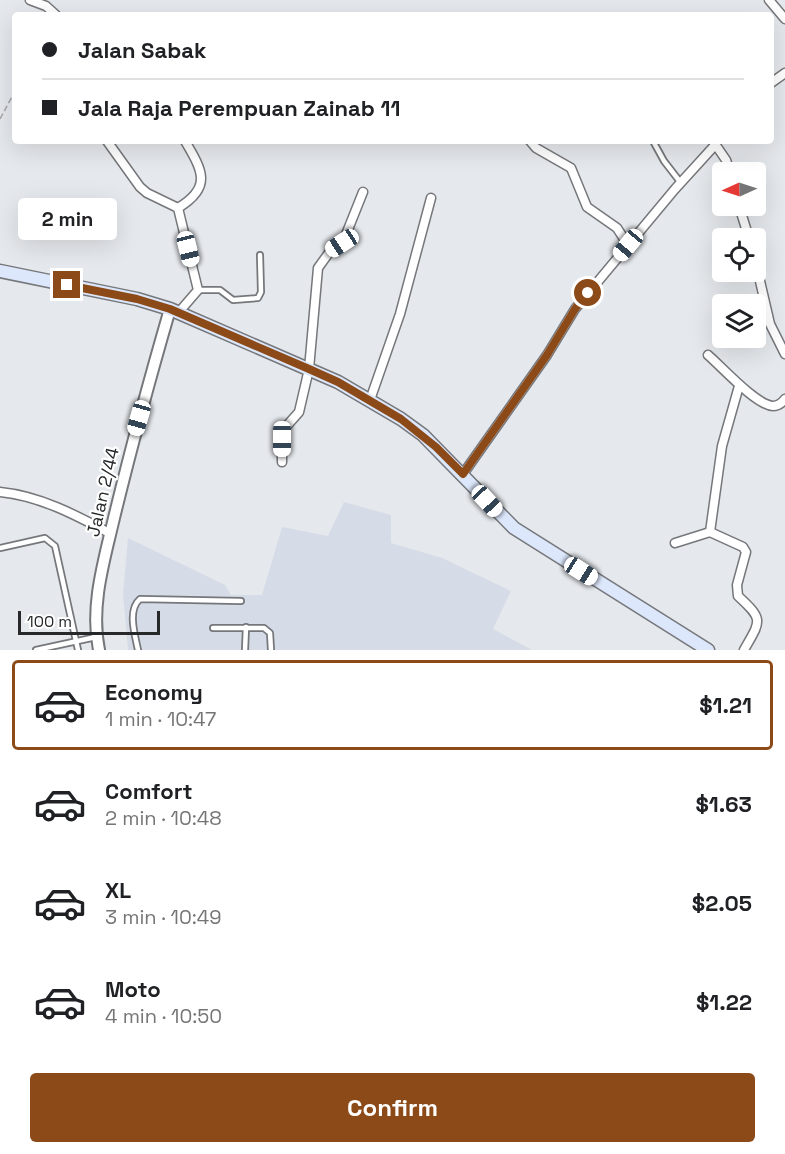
<!DOCTYPE html>
<meta charset="utf-8">
<style>
body{margin:0;font-family:"Space Grotesk",sans-serif;background:#f6f6f6;color:#202124;height:100vh;display:flex;flex-direction:column;font-size:22px;white-space:nowrap}
*{box-sizing:border-box;margin:0}
p{font-size:20px;color:#757577}
.icon{flex:none;width:33px;height:33px;fill:none;stroke:currentColor;stroke-width:2;stroke-linecap:round;stroke-linejoin:round}
.map{position:relative;height:650px;overflow:hidden}
.panel{display:flex;flex-direction:column;background:#fff;flex:1}
.panel>*{flex:none}
.top-card{position:absolute;left:12px;top:12px;width:762px;height:132px;border-radius:6px;box-shadow:0 6px 24px #0002;display:grid;align-content:center;height:132px;padding:0 30px;background:#fff}
.needle{width:39px;rotate:267deg}
.controls{position:absolute;left:712px;top:162px;display:grid;gap:12px}
.controls a{display:grid;place-items:center;width:54px;height:54px;border-radius:6px;background:#fff;box-shadow:0 6px 24px #0002;font-size:30px}
.scale{position:absolute;left:18px;bottom:15px;width:142px;box-sizing:border-box;padding-left:6px;border:3px solid #27282a;border-top:0;font-size:16px;line-height:21px;white-space:nowrap;color:#27282a;-webkit-text-stroke:4px #fff;paint-order:stroke}
.end{position:absolute;width:27px;height:27px;margin:-14px;border:8px solid #8c4a19;background:#fff;box-shadow:0 0 0 3px #fff}
.from{border-radius:50%}
.bubble{position:absolute;height:42px;border-radius:6px;background:#fff;box-shadow:0 6px 24px #0002;font-size:20px;font-weight:800;line-height:42px;text-align:center}
.car{position:absolute;width:18px;height:36px;margin:-18px -9px;border-radius:8px;box-shadow:0 0 4px 2px #0007;background:linear-gradient(#fff 24%,#345 0 40%,#fff 0 76%,#345 0 86%,#fff 0)}
.top-card b{display:flex;align-items:center;gap:21px;height:57px;font-size:22px}
.top-card b+b{border-top:2px solid #e0e0e0}
.top-card i{width:15px;height:15px;background:#202124}
ul{padding:10px 0 0;list-style:none}
li{display:flex;align-items:center;gap:18px;height:90px;margin:0 12px 9px;padding:0 18px;border:3px solid transparent;border-radius:6px}
li div{flex:1}
li b{display:block;font-size:22px}
li em{font-style:normal;font-weight:800}
li.current{border-color:#8c4a19}
li>.icon{width:54px;height:54px;stroke-width:1.5}
.primary-button{display:flex;gap:12px;margin-top:auto;padding:12px 30px}
.primary-button a{flex:1;height:69px;border-radius:6px;background:#8c4a19;color:#fff;font-size:24px;font-weight:800;line-height:69px;text-align:center}
.map>svg:first-child{display:block}
.built{fill:#d6dce7}
.lines{fill:none;stroke-linecap:round;stroke-linejoin:round}
.service-casing{stroke:#75777b;stroke-width:8}
.minor-casing{stroke:#75777b;stroke-width:11}
.tertiary-casing{stroke:#75777b;stroke-width:14}
.secondary-casing{stroke:#75777b;stroke-width:15}
.path{stroke:#a4a6aa;stroke-width:1.5;stroke-dasharray:6 3;stroke-linecap:butt}
.service{stroke:#fff;stroke-width:4.5}
.minor{stroke:#fff;stroke-width:8}
.tertiary{stroke:#fff;stroke-width:10}
.secondary{stroke:#dce7fb;stroke-width:12}
.route{stroke:#8c4a19;stroke-width:8}
.labels{text-anchor:middle;stroke-width:4.5;stroke-linejoin:round;paint-order:stroke}
.street-label{font-size:18px;fill:#27282a;stroke:#fff}
</style>
<div class="map">
<svg width="785" height="650" viewBox="0 0 785 650">
<rect width="100%" height="100%" fill="#e5e8ec"/>
<polygon class="built" points="344,502 391,515 391,543 442,558 511,591 493,629 532,650 128,650 123,594 128,538 225,585 231,595 262,595 282,527 328,536"/>
<g class="lines">
<defs>
<g id="service">
<polyline points="653,141 664,161 681,183"/>
<polyline points="198,290 220,290 233,300 258,298 261,292 260,255"/>
<polyline points="0,548 45,538 55,546 78,650"/>
<polyline points="213,628 264,628 270,633 271,650"/>
<polyline points="36,650 96,637"/>
<path d="M138 650C135 635 127 610 140 599L241 601"/>
<polyline points="245,650 246,627"/>
</g>
<g id="minor">
<polyline points="30,0 46,6 56,15"/>
<polyline points="769,0 785,19"/>
<polyline points="771,83 785,73"/>
<polyline points="107,141 140,187 147,193 178,208 198,290 179,312"/>
<polyline points="530,141 536,148 571,168 587,207 617,228 628,245"/>
<polyline points="713,141 726,160 730,172"/>
<polyline points="739,206 749,238"/>
<path d="M178 208C213 187 202 170 185 141"/>
<polyline points="756,264 770,324 785,354"/>
<path d="M708 355C722 367 756 405 773 406 778 406 782 403 785 399"/>
<polyline points="370,400 400,314 431,198"/>
<polyline points="282,462 282,439 284,429 299,412 309,369 318,268 331,250 343,242 363,192"/>
<polyline points="463,474 547,355 575,309 675,189 716,144 716,141"/>
<path d="M0 492C40 496 76 515 111 534"/>
<polyline points="710,532 722,446 739,386"/>
<path d="M675 543 710 532 743 547 746 552 737 585 738 596C764 620 761 620 744 650"/>
</g>
<path id="tertiary" d="M99 650C90 606 104 561 114 518 131 448 150 378 170 309"/>
<polyline id="secondary" points="0,271 137,299 170,309 338,382 401,419 423,435 514,528 708,650"/>
</defs>
<use href="#service" class="service-casing"/>
<use href="#minor" class="minor-casing"/>
<use href="#tertiary" class="tertiary-casing"/>
<use href="#secondary" class="secondary-casing"/>
<polyline class="path" points="0,119 15,91"/>
<use href="#service" class="service"/>
<use href="#minor" class="minor"/>
<use href="#tertiary" class="tertiary"/>
<use href="#secondary" class="secondary"/>
</g>
<g class="lines">
<polyline class="route" points="67,285 137,299 170,309 309,369 338,382 401,419 436,447 463,474 547,355 575,309 588,293"/>
</g>
<g class="labels">
<g class="street-label">
<text transform="translate(103 492) rotate(-77)" y="6">Jalan 2/44</text>
</g>
</g>
</svg>
<div class="controls">
<a><svg class="needle" viewBox="-14 -14 28 28"><path d="M0-13l5 13h-10z" fill="#e53935"/><path d="M0 13l5-13h-10z" fill="#757577"/></svg></a>
<a><svg class="icon" aria-label="locate" viewBox="0 0 24 24"><circle cx="12" cy="12" r="6"/><path d="M12 2v4M12 18v4M2 12h4M18 12h4"/></svg></a>
<a><svg class="icon" aria-label="layers" viewBox="0 0 24 24"><path d="M12 4l9 5-9 5-9-5zM3 14l9 5 9-5"/></svg></a>
</div>
<div class="scale">100 m</div>
<i class="end from" style="left:588px;top:293px"></i>
<i class="end" style="left:67px;top:285px"></i>
<div class="bubble" style="left:18px;top:198px;width:99px">2 min</div>
<i class="car" style="left:342px;top:243px;rotate:237deg"></i>
<i class="car" style="left:628px;top:245px;rotate:220deg"></i>
<i class="car" style="left:188px;top:249px;rotate:166deg"></i>
<i class="car" style="left:139px;top:418px;rotate:196deg"></i>
<i class="car" style="left:282px;top:439px;rotate:180deg"></i>
<i class="car" style="left:487px;top:501px;rotate:137deg"></i>
<i class="car" style="left:581px;top:571px;rotate:122deg"></i>
<div class="top-card">
<b><i class="from"></i>Jalan Sabak</b>
<b><i></i>Jala Raja Perempuan Zainab 11</b>
</div>
</div>
<section class="panel">
<ul>
<li class="current"><svg class="icon" aria-label="car" viewBox="0 0 24 24"><path d="M5 17H2v-5l4-1 3-4h7l3 4 3 1v5h-3M9 17h6M6 11h13"/><circle cx="7" cy="17" r="2"/><circle cx="17" cy="17" r="2"/></svg><div><b>Economy</b><p>1 min · 10:47</p></div><em>$1.21</em></li>
<li><svg class="icon" aria-label="car" viewBox="0 0 24 24"><path d="M5 17H2v-5l4-1 3-4h7l3 4 3 1v5h-3M9 17h6M6 11h13"/><circle cx="7" cy="17" r="2"/><circle cx="17" cy="17" r="2"/></svg><div><b>Comfort</b><p>2 min · 10:48</p></div><em>$1.63</em></li>
<li><svg class="icon" aria-label="car" viewBox="0 0 24 24"><path d="M5 17H2v-5l4-1 3-4h7l3 4 3 1v5h-3M9 17h6M6 11h13"/><circle cx="7" cy="17" r="2"/><circle cx="17" cy="17" r="2"/></svg><div><b>XL</b><p>3 min · 10:49</p></div><em>$2.05</em></li>
<li><svg class="icon" aria-label="car" viewBox="0 0 24 24"><path d="M5 17H2v-5l4-1 3-4h7l3 4 3 1v5h-3M9 17h6M6 11h13"/><circle cx="7" cy="17" r="2"/><circle cx="17" cy="17" r="2"/></svg><div><b>Moto</b><p>4 min · 10:50</p></div><em>$1.22</em></li>
</ul>
<div class="primary-button"><a>Confirm</a></div>
</section>
